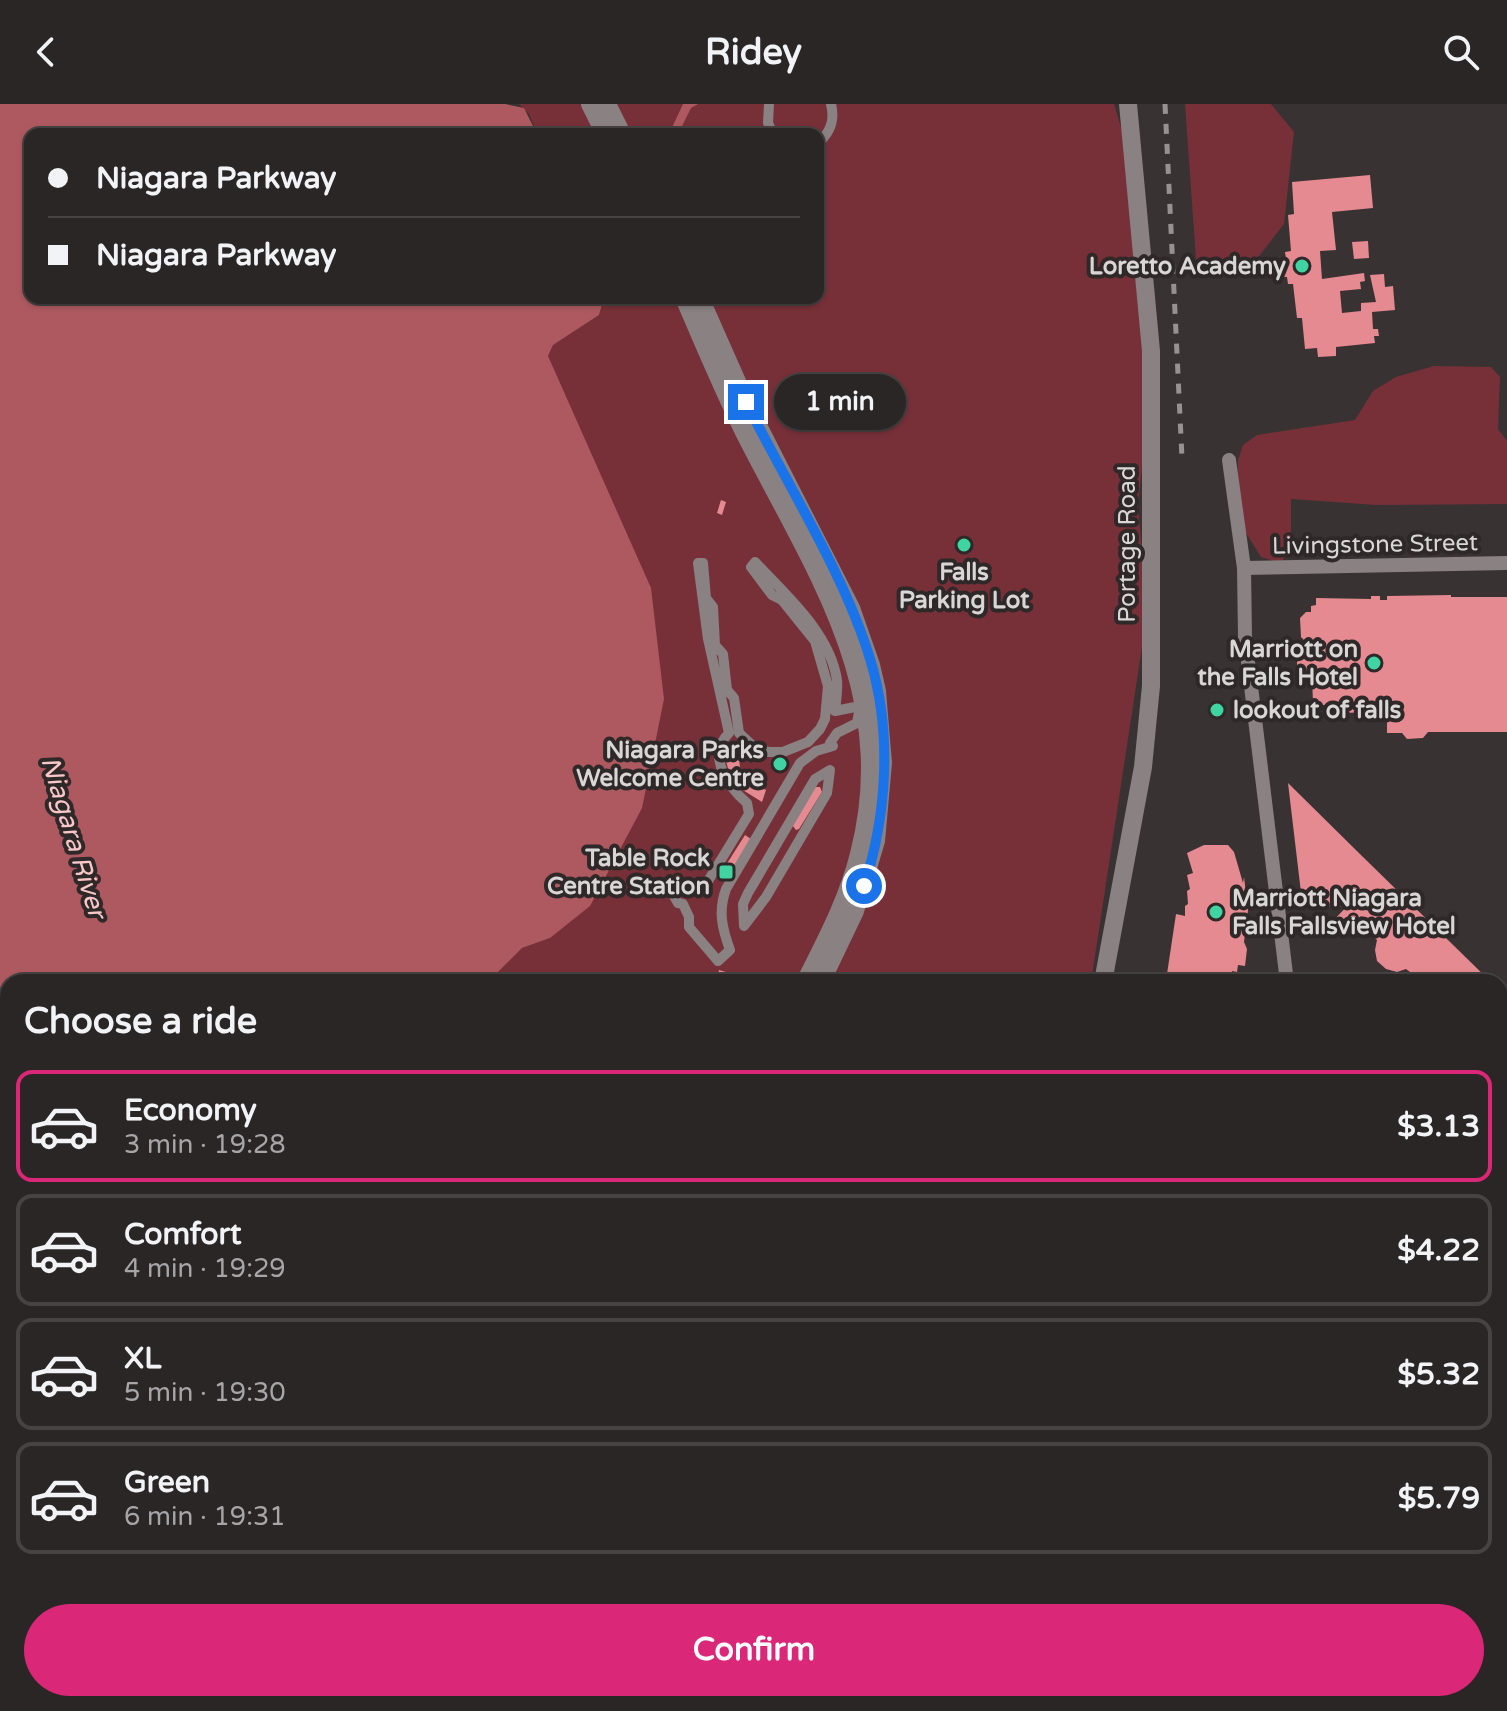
<!DOCTYPE html>
<meta charset="utf-8">
<style>
body{margin:0;font-family:"Varela Round",sans-serif;background:#373232;color:#f1f3f6;height:100vh;display:flex;flex-direction:column;font-size:30px;white-space:nowrap}
*{box-sizing:border-box;margin:0}
p{font-size:26px;color:#a6a5a7}
.icon{flex:none;width:44px;height:44px;fill:none;stroke:currentColor;stroke-width:2;stroke-linecap:round;stroke-linejoin:round}
.map{position:relative;flex:1;overflow:hidden}
.drawer{position:absolute;left:0px;top:870px;width:1508px;height:738px;display:flex;flex-direction:column;background:#2b2626;border-radius:24px 24px 0 0;box-shadow:0 2px 6px #0004,0 0 0 2px #474343}
.drawer>*{flex:none}
.top-card{position:absolute;left:24px;top:24px;width:800px;height:176px;border-radius:16px;box-shadow:0 2px 6px #0004,0 0 0 2px #474343;display:grid;align-content:center;height:176px;padding:0 24px;background:#2b2626}
.end{position:absolute;width:36px;height:36px;margin:-18px;border:10px solid #1a73e8;background:#fff;box-shadow:0 0 0 4px #fff}
.from{border-radius:50%}
.bubble{position:absolute;height:56px;border-radius:28px;background:#2b2626;box-shadow:0 2px 6px #0004,0 0 0 2px #474343;font-size:26px;font-weight:700;line-height:56px;text-align:center}
.top-card b{display:flex;align-items:center;gap:28px;height:76px;font-size:30px}
.top-card b+b{border-top:2px solid #474343}
.top-card i{width:20px;height:20px;background:#f1f3f6}
ul{padding:0;list-style:none}
li{display:flex;align-items:center;gap:24px;height:112px;margin:0 16px 12px;padding:0 8px;border:4px solid #474343;border-radius:16px}
li div{flex:1}
li b{display:block;font-size:30px}
li em{font-style:normal;font-weight:700}
li.selected{border-color:#db2777}
li>.icon{width:72px;height:72px;stroke-width:1.5}
h2{padding:0 24px;font-size:36px;line-height:96px}
.button{display:flex;gap:16px;margin-top:auto;padding:16px 24px}
.button a{flex:1;height:92px;border-radius:48px;background:#db2777;color:#fff;font-size:32px;font-weight:700;line-height:92px;text-align:center}
header{display:flex;justify-content:space-between;align-items:center;height:104px;padding:0 24px;background:#2b2626;font-size:36px;font-weight:700}
.map>svg:first-child{display:block}
.green{fill:#773038}
.water{fill:#ae5960}
.building{fill:#e58a91}
.lines{fill:none;stroke-linecap:round;stroke-linejoin:round}
.pedestrian{stroke:#898182;stroke-width:10}
.minor{stroke:#898182;stroke-width:14}
.tertiary{stroke:#898182;stroke-width:16}
.secondary{stroke:#898182;stroke-width:18}
.rail{stroke:#979191;stroke-width:5;stroke-dasharray:10 10;stroke-linecap:butt}
.route{stroke:#1a73e8;stroke-width:10}
.poi-dot{fill:#40d4a2;stroke:#2f2828;stroke-width:3}
.labels{text-anchor:middle;stroke-width:8;stroke-linejoin:round;paint-order:stroke}
.poi-label{font-size:24px;font-weight:bold;fill:#dad6d6;stroke:#2f2828;text-anchor:end}
.street-label{font-size:24px;fill:#dad6d6;stroke:#2f2828}
.water-label{font-size:26px;font-style:italic;fill:#f8c7c9;stroke:#2f2828}
</style>
<header><svg class="icon" aria-label="back" viewBox="0 0 24 24"><path d="M15 5l-7 7 7 7"/></svg>Ridey<svg class="icon" aria-label="search" viewBox="0 0 24 24"><circle cx="10" cy="10" r="6"/><path d="M15 15l6 6"/></svg></header>
<div class="map">
<svg width="1507" height="1607" viewBox="0 0 1507 1607">
<rect width="100%" height="100%" fill="#393232"/>
<g class="green">
<polygon points="519,0 1114,0 1134,66 1149,291 1138,403 1143,458 1142,543 1091,878 488,878 522,844 550,834 554,268 548,252 553,241 599,211 604,194 818,194 818,30 537,30 529,10"/>
<polygon points="1185,0 1271,0 1294,28 1284,120 1245,170 1197,169"/>
<polygon points="1434,262 1491,263 1500,273 1498,325 1507,337 1507,400 1377,401 1291,395 1291,446 1280,459 1261,453 1238,416 1238,356 1243,341 1257,331 1355,316 1373,287 1396,273"/>
<polygon points="390,1600 694,1600 697,1607 388,1607"/>
</g>
<g class="water">
<polygon points="0,0 505,0 524,4 537,30 30,30 30,194 604,194 599,211 553,241 548,252 651,484 664,595 642,704 590,802 550,834 522,844 488,878 8,878 8,1600 260,1600 255,1607 0,1607"/>
<polygon points="683,0 698,0 691,4 678,30 669,30"/>
</g>
<g class="building">
<polygon points="1370,71 1373,104 1332,108 1336,146 1320,147 1322,175 1364,169 1365,177 1360,178 1361,185 1340,187 1342,209 1361,207 1361,199 1376,198 1370,171 1384,170 1385,183 1393,182 1395,206 1372,208 1373,225 1378,225 1379,232 1374,232 1375,239 1336,243 1336,252 1318,253 1317,244 1305,245 1302,214 1297,214 1293,180 1288,180 1287,173 1283,173 1282,155 1286,155 1285,148 1291,147 1288,111 1294,110 1292,78"/>
<polygon points="1368,137 1369,154 1354,155 1352,138"/>
<polygon points="721,396 726,398 722,411 717,409"/>
<polygon points="1451,491 1451,493 1507,493 1507,628 1428,628 1423,634 1407,635 1402,629 1387,629 1387,610 1373,610 1373,608 1342,609 1342,601 1313,601 1312,570 1297,570 1297,549 1312,549 1312,538 1306,538 1301,533 1300,514 1306,508 1311,508 1311,502 1316,501 1316,494 1371,495 1371,492 1380,492 1380,496 1387,496 1387,492"/>
<polygon points="726,641 738,643 740,664 747,675 766,686 762,698 738,683 729,668 725,653"/>
<polygon points="1288,679 1363,753 1491,878 1415,878 1408,871 1410,868 1406,865 1397,868 1386,865 1377,857 1375,846 1377,836 1363,822 1367,817 1361,812 1345,830 1332,818 1349,800 1347,798 1341,803 1305,801 1302,797"/>
<polygon points="815,683 820,683 822,688 799,725 796,726 792,721"/>
<polygon points="745,731 751,735 728,774 724,774 721,769"/>
<polygon points="1204,741 1228,741 1234,748 1243,779 1244,773 1248,806 1244,838 1247,845 1245,862 1238,861 1237,868 1232,867 1231,874 1242,878 1175,878 1176,871 1167,870 1176,810 1185,812 1185,802 1188,800 1187,787 1190,785 1187,771 1193,769 1187,749"/>
<polygon points="719,866 733,870 730,878 716,878"/>
<polygon points="609,870 632,877 632,878 594,878 596,873 607,876"/>
<polygon points="1500,887 1507,893 1507,925 1500,933"/>
<rect x="1500" y="965" width="7" height="40"/>
<polygon points="1503,1083 1507,1083 1507,1095 1500,1095 1500,1085"/>
<polygon points="1500,1346 1507,1346 1507,1427 1500,1426"/>
<polygon points="318,1600 390,1600 388,1607 315,1607"/>
<polygon points="739,1600 1256,1600 1256,1607 752,1607"/>
<polygon points="1332,1600 1406,1600 1409,1607 1332,1607"/>
<polygon points="1442,1601 1485,1602 1485,1607 1442,1607"/>
</g>
<g class="lines">
<g class="pedestrian">
<polyline points="769,0 768,19 773,30"/>
<path d="M818 39C831 28 835 16 831 0"/>
<path d="M755 458C786 491 830 529 837 576 838 586 836 597 835 607L860 602 857 619 837 629 830 639 833 642 816 647 800 659 726 785C718 807 722 824 730 846L718 857 689 823V813L683 800 678 799 673 790 708 777 749 710 747 699C728 683 706 651 729 629L708 535 698 459H703L706 494 713 503 715 541 723 550 727 586 734 594 739 629 755 644 769 648H783L808 638 820 625 825 615 828 582 815 537 782 496 772 491 751 463Z"/>
<polygon points="830,666 827,689 766,793 744,822 743,800 748,789 815,675"/>
</g>
<g class="minor">
<polyline points="1229,356 1244,464 1245,533 1287,878"/>
<polyline points="1244,464 1507,459"/>
</g>
<g class="tertiary">
<polyline points="1500,1034 1507,1034"/>
<polyline points="1290,1600 1291,1607"/>
</g>
<g class="secondary">
<polyline points="590,0 605,30"/>
<polyline points="607,0 622,30"/>
<path d="M684 194C705 242 725 291 749 338 818 472 900 591 859 750 848 795 826 836 805 878"/>
<polyline points="700,194 746,298 851,504 871,561 877,587 883,659 876,737 855,807 821,878"/>
<polyline points="1103,878 1143,663 1151,582 1151,247 1128,0"/>
<polyline points="1500,1498 1507,1511"/>
<polyline points="434,1607 436,1600"/>
<polyline points="453,1607 455,1600"/>
</g>
<polyline class="rail" points="1165,0 1182,354"/>
</g>
<g class="lines">
<path class="route" d="M746 298C787 381 845 470 871 558 892 630 887 711 864 782"/>
</g>
<g class="poi-dot">
<circle cx="1302" cy="162" r="8"/>
<circle cx="964" cy="441" r="8"/>
<circle cx="1374" cy="559" r="8"/>
<circle cx="1217" cy="606" r="8"/>
<circle cx="780" cy="660" r="8"/>
<rect x="718" y="760" width="16" height="16" rx="4"/>
<circle cx="1216" cy="808" r="8"/>
</g>
<g class="labels">
<g class="poi-label">
<text x="1286" y="170">Loretto Academy</text>
<text x="964" y="476" text-anchor="middle">Falls<tspan x="964" dy="28">Parking Lot</tspan></text>
<text x="1358" y="553">Marriott on<tspan x="1358" dy="28">the Falls Hotel</tspan></text>
<text x="1233" y="614" text-anchor="start">lookout of falls</text>
<text x="764" y="654">Niagara Parks<tspan x="764" dy="28">Welcome Centre</tspan></text>
<text x="710" y="762">Table Rock<tspan x="710" dy="28">Centre Station</tspan></text>
<text x="1232" y="802" text-anchor="start">Marriott Niagara<tspan x="1232" dy="28">Falls Fallsview Hotel</tspan></text>
</g>
<g class="street-label">
<text transform="translate(1127 440) rotate(-90)" y="8">Portage Road</text>
<text transform="translate(1375 440) rotate(-1)" y="8">Livingstone Street</text>
</g>
<g class="water-label">
<text transform="translate(74 733) rotate(73)" y="9">Niagara River</text>
</g>
</g>
</svg>
<i class="end from" style="left:864px;top:782px"></i>
<i class="end" style="left:746px;top:298px"></i>
<div class="bubble" style="left:774px;top:270px;width:132px">1 min</div>
<div class="top-card">
<b><i class="from"></i>Niagara Parkway</b>
<b><i></i>Niagara Parkway</b>
</div>
<section class="drawer">
<h2>Choose a ride</h2>
<ul>
<li class="selected"><svg class="icon" aria-label="car" viewBox="0 0 24 24"><path d="M5 17H2v-5l4-1 3-4h7l3 4 3 1v5h-3M9 17h6M6 11h13"/><circle cx="7" cy="17" r="2"/><circle cx="17" cy="17" r="2"/></svg><div><b>Economy</b><p>3 min · 19:28</p></div><em>$3.13</em></li>
<li><svg class="icon" aria-label="car" viewBox="0 0 24 24"><path d="M5 17H2v-5l4-1 3-4h7l3 4 3 1v5h-3M9 17h6M6 11h13"/><circle cx="7" cy="17" r="2"/><circle cx="17" cy="17" r="2"/></svg><div><b>Comfort</b><p>4 min · 19:29</p></div><em>$4.22</em></li>
<li><svg class="icon" aria-label="car" viewBox="0 0 24 24"><path d="M5 17H2v-5l4-1 3-4h7l3 4 3 1v5h-3M9 17h6M6 11h13"/><circle cx="7" cy="17" r="2"/><circle cx="17" cy="17" r="2"/></svg><div><b>XL</b><p>5 min · 19:30</p></div><em>$5.32</em></li>
<li><svg class="icon" aria-label="car" viewBox="0 0 24 24"><path d="M5 17H2v-5l4-1 3-4h7l3 4 3 1v5h-3M9 17h6M6 11h13"/><circle cx="7" cy="17" r="2"/><circle cx="17" cy="17" r="2"/></svg><div><b>Green</b><p>6 min · 19:31</p></div><em>$5.79</em></li>
</ul>
<div class="button"><a>Confirm</a></div>
</section>
</div>
